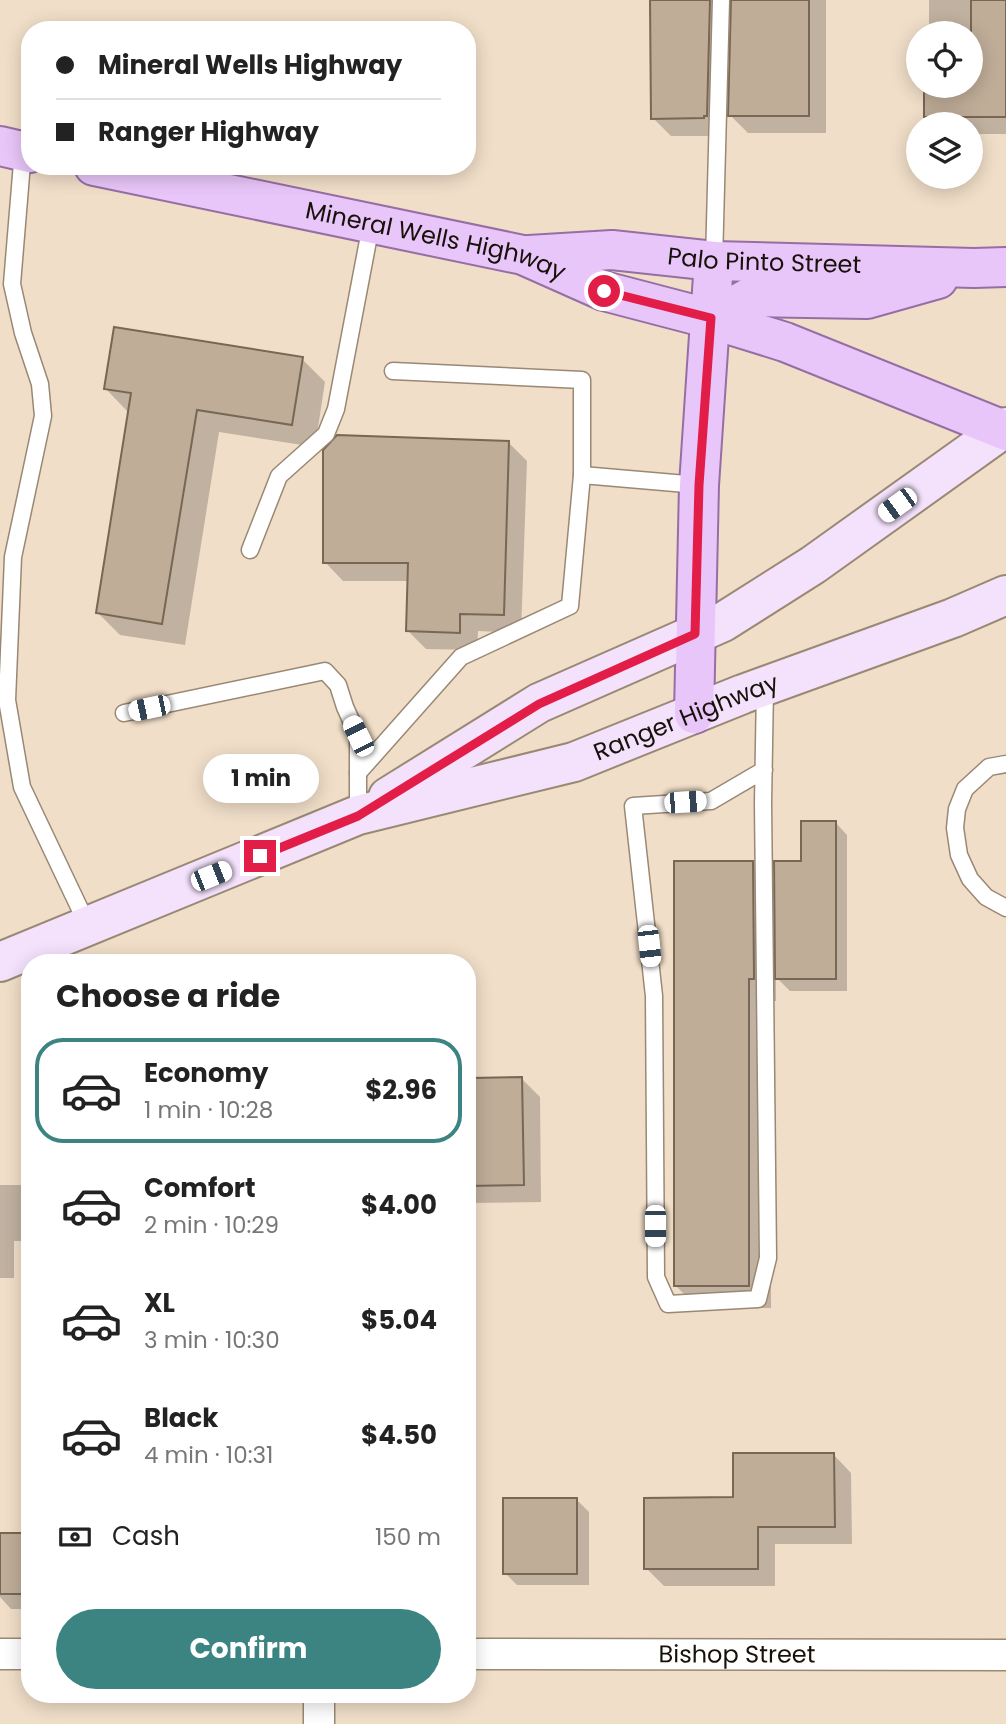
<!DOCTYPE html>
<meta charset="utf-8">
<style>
body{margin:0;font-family:Poppins,sans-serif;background:#f6f6f6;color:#222;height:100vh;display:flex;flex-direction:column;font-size:26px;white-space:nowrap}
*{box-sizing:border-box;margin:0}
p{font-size:23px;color:#767676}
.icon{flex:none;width:38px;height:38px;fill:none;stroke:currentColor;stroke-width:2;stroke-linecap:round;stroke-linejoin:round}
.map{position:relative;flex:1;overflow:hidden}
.sheet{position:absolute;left:21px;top:954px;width:455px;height:749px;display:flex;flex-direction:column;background:#fff;border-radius:28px;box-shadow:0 4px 18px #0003}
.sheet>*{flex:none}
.top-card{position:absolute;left:21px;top:21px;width:455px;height:154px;border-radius:28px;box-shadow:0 4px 18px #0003;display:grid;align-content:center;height:154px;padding:0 35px;background:#fff}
.fabs{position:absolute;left:906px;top:21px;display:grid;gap:14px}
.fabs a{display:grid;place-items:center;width:77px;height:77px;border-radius:50%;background:#fff;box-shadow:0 4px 18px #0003;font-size:35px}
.end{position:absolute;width:32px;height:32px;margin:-16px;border:9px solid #e11d48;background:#fff;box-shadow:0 0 0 4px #fff}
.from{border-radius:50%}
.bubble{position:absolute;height:49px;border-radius:24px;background:#fff;box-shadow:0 4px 18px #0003;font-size:23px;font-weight:700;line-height:49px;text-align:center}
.car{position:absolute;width:21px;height:42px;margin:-21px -10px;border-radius:9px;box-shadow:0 0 5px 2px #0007;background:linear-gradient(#fff 24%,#345 0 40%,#fff 0 76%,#345 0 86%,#fff 0)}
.top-card b{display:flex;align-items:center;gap:24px;height:66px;font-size:26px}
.top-card b+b{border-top:2px solid #e0e0e0}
.top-card i{width:18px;height:18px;background:#222}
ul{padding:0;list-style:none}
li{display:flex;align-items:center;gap:21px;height:105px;margin:0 14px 10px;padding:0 21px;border:4px solid transparent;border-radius:28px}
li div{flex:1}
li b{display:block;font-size:26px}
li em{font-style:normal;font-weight:700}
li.selected{border-color:#3c8482}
li>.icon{width:63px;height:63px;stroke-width:1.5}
h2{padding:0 35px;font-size:32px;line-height:84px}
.pay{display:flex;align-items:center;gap:18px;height:77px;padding:0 35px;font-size:26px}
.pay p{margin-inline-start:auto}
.cta{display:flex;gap:14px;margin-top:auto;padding:14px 35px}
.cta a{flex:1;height:80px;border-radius:42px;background:#3c8482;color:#fff;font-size:28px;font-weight:700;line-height:80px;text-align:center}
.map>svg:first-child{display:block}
.shadow{fill:#0003}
.building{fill:#bfad98;stroke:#776754;stroke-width:2}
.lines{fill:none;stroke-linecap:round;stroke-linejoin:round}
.lane-casing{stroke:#998874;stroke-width:19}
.street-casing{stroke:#998874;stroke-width:33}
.secondary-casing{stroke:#998874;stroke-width:42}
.primary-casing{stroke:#966ea3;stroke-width:42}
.lane{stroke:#fff;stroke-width:16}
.street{stroke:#fff;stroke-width:30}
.secondary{stroke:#f4e2fc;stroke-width:38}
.primary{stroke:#e9c6f9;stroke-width:38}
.route{stroke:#e11d48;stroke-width:9}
.labels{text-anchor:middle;stroke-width:5;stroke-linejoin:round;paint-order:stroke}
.street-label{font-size:24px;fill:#18110a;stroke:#feecd5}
</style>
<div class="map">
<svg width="1006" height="1724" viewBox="0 0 1006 1724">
<rect width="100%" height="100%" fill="#f0dec8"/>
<g class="shadow">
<polygon points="652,0 826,0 826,133 748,133 730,115 732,6 728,19 721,136 671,136 653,118"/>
<polygon points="929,0 1006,0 1006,134 971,134 971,124 934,124 926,116 926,86 971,86 971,33 929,33"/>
<polygon points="302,359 325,382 315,447 219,432 185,645 120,635 97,612 128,412 106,389"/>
<polygon points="509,443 527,461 521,633 478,631 477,650 426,649 408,631 409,581 343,581 325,562"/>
<polygon points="835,822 847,835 847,991 790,991 776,977 776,1001 771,1001 771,1308 698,1308 675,1285 752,862 776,886 803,862"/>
<polygon points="522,1079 540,1097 541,1202 467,1203 467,1141 473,1141"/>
<polygon points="0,1185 25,1185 30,1189 30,1241 14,1241 14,1278 0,1278"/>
<polygon points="833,1454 851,1473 852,1544 775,1544 775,1586 664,1586 646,1568 735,1499"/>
<polygon points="577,1500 589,1512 589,1585 517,1585 505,1573"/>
<polygon points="0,1535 30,1535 30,1609 11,1609 0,1597"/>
</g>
<g class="building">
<polygon points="650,0 710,0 707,116 704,116 704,118 651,119"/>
<polygon points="731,0 809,0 809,116 728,116"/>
<polygon points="971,0 1006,0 1006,117 924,117 924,86 971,86"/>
<polygon points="114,327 303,357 292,425 197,410 162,624 96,613 131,393 104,389"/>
<polygon points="337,435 509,441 504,615 460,614 460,633 406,631 408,563 323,563 323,450"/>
<polygon points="801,821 836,821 836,979 775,979 774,861 801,861"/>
<polygon points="674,861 753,861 754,979 749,979 749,1286 674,1286"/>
<polygon points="522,1077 524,1185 467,1186 467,1139 471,1139 470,1078"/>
<polygon points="733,1453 834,1453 835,1527 758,1527 758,1569 644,1569 644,1498 733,1497"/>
<rect x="503" y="1498" width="74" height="76"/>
<rect x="0" y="1533" width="30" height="61"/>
</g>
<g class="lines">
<defs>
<g id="lane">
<polyline points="23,151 12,284 23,333 40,384 43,416 13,557 7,700 22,787 88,926"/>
<polyline points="714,261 721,0"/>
<polyline points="582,475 698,485"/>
<polyline points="250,550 279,476 326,434 336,409 371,225"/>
<polyline points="124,713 325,671 338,685 345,707 358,736 358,815"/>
<polyline points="1006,764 989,767 965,789 957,809 955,828 959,855 970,879 986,897 1006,908"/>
<polyline points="764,770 711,801 633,806 654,996 656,1277 668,1304 758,1299 768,1258 763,803 765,687"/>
<polyline points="358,773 461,657 570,606 582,475 582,380 393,371"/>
</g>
<g id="street">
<polyline points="0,1654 30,1654"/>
<path id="s1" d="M467 1654 1006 1655"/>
<polyline points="319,1694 319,1724"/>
</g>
<g id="secondary">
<polyline points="388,797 539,703 723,622 813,565 1006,427"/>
<path id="s2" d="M0 962 358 815 574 762 743 694 953 618 1006 595"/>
</g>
<g id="primary">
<polyline points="0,146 30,153"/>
<path id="s3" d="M94 166 523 255 604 291 711 319 785 342 1006 431"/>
<path id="s4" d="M529 255 612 250 714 261 974 268 1006 267"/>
<polyline points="711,319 750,297 867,299 938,279"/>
<polyline points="694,714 699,485 714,261"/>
</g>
</defs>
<use href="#lane" class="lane-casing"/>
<use href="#street" class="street-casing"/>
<use href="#secondary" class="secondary-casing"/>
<use href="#primary" class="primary-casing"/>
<use href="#lane" class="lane"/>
<use href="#street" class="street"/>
<use href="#secondary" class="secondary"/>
<use href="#primary" class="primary"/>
</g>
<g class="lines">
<polyline class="route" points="260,856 358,816 539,704 695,634 699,485 711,318 604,291"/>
</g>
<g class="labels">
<g class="street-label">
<text dy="8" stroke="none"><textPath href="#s3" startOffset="350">Mineral Wells Highway</textPath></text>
<text dy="8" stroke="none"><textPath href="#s4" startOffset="236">Palo Pinto Street</textPath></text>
<text dy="8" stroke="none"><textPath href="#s2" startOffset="730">Ranger Highway</textPath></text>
<text dy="8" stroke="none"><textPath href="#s1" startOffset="270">Bishop Street</textPath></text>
</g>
</g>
</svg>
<div class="fabs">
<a><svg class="icon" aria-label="locate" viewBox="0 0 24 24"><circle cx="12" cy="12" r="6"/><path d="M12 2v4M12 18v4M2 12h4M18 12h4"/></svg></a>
<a><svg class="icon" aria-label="layers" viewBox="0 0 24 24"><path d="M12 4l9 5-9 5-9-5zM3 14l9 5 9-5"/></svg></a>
</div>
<i class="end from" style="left:604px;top:291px"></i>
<i class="end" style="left:260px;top:856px"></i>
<div class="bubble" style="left:203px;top:754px;width:116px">1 min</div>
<i class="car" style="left:897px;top:505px;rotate:234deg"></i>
<i class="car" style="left:149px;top:708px;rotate:258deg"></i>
<i class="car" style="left:358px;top:736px;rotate:334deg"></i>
<i class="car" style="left:685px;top:802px;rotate:86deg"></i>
<i class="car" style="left:211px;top:876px;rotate:68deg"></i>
<i class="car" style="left:649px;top:946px;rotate:174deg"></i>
<i class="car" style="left:655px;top:1226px;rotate:180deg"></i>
<div class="top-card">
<b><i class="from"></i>Mineral Wells Highway</b>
<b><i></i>Ranger Highway</b>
</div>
<section class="sheet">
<h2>Choose a ride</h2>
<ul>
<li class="selected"><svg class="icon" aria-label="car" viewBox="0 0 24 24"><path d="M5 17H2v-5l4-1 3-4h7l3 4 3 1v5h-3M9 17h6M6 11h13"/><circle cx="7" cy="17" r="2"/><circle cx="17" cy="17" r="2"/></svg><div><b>Economy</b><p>1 min · 10:28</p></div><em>$2.96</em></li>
<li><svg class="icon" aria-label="car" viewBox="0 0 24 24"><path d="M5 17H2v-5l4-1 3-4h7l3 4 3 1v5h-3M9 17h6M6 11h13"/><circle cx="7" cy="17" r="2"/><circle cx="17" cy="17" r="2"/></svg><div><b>Comfort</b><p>2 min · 10:29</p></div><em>$4.00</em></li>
<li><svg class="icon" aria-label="car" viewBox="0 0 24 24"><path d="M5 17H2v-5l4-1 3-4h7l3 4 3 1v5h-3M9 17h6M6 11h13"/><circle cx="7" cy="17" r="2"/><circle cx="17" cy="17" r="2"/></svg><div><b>XL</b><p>3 min · 10:30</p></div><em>$5.04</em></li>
<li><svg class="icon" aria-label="car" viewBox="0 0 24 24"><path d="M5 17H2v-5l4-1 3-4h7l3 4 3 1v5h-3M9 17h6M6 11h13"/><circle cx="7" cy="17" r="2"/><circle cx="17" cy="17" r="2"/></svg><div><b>Black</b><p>4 min · 10:31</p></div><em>$4.50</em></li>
</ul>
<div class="pay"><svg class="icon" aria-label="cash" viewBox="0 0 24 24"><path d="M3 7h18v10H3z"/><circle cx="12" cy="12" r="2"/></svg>Cash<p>150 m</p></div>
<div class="cta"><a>Confirm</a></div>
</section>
</div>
